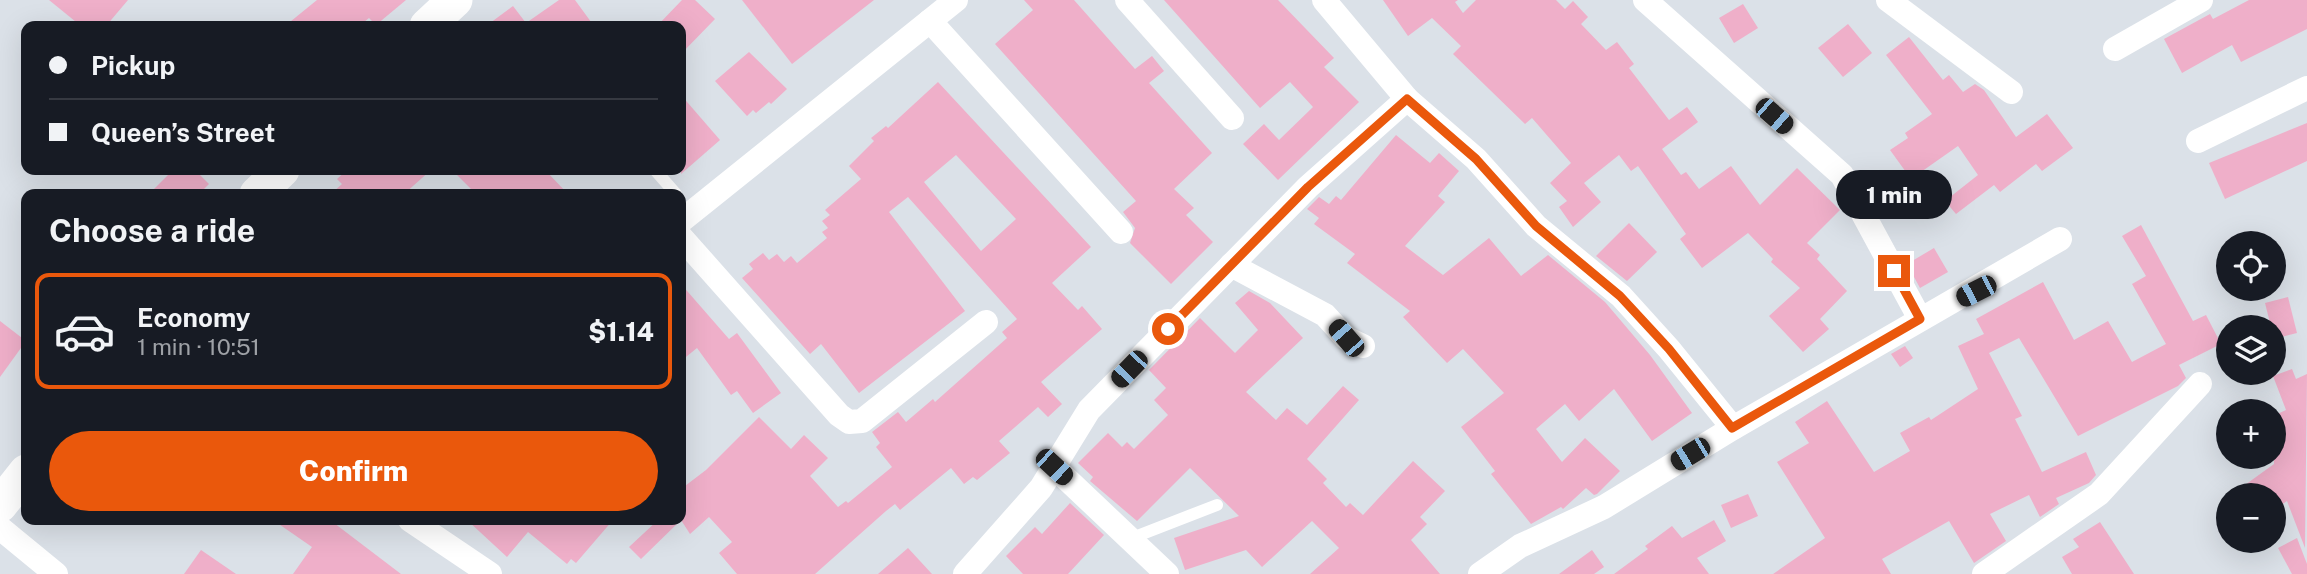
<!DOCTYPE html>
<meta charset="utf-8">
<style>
body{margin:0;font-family:"Public Sans",sans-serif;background:#20242c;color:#f1f3f6;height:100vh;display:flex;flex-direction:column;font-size:26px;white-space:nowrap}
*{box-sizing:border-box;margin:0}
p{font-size:23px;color:#9ea1a6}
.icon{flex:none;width:38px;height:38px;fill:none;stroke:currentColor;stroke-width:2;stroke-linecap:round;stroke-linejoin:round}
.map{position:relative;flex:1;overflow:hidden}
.panel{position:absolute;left:21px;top:189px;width:665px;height:336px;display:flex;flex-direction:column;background:#171b24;border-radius:14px;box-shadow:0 7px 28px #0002}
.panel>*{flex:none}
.top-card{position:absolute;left:21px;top:21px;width:665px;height:154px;border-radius:14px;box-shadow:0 7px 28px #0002;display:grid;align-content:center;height:154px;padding:0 28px;background:#171b24}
.fabs{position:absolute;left:2216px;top:231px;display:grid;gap:14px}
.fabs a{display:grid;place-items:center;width:70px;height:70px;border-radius:50%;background:#171b24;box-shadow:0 7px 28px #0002;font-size:35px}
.end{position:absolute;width:32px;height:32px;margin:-16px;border:9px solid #ea580c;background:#fff;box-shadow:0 0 0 4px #fff}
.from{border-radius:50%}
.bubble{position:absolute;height:49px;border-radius:24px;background:#171b24;box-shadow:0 7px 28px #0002;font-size:23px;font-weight:800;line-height:49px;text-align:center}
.car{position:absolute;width:21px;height:42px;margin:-21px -10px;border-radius:9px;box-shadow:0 0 5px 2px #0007;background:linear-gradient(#222 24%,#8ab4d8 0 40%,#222 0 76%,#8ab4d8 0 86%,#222 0)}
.top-card b{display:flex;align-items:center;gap:24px;height:66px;font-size:26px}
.top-card b+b{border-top:2px solid #363941}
.top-card i{width:18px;height:18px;background:#f1f3f6}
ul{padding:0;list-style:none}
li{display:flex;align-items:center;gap:21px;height:116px;margin:0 14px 10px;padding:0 14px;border:4px solid transparent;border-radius:14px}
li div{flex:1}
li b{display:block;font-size:26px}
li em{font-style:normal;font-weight:800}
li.selected{border-color:#ea580c}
li>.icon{width:63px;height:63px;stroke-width:1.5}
h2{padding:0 28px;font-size:32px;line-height:84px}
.cta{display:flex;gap:14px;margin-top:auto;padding:14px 28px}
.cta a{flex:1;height:80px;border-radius:42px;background:#ea580c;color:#fff;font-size:28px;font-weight:800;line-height:80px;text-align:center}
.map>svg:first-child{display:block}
.building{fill:#efafc9;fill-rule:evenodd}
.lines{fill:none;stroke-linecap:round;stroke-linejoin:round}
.lane{stroke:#fff;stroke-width:12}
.street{stroke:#fff;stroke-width:24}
.secondary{stroke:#fff;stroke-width:35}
.route{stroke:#ea580c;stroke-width:9}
</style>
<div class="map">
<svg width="2307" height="574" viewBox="0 0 2307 574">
<rect width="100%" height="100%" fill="#dbe1e8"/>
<g class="building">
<polygon points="49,0 128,0 106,26 81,26"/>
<polygon points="317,0 406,0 376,25 369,18 359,26 285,26"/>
<polygon points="559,0 575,0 594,26 486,26 513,6 526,23"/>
<polygon points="682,0 695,0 715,19 681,54 681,26 657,26"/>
<polygon points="742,0 874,0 792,64"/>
<polygon points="1024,0 1074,0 1135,69 1152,56 1164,71 1149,83 1212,153 1174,189 1194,208 1186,215 1213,242 1171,284 1130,243 1135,228 1123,212 1136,201 995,44 1033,10"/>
<polygon points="1164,0 1278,0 1334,58 1324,67 1359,102 1278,180 1243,144 1264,124 1279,140 1313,107 1290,82 1260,108"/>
<polygon points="1383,0 1458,0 1455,2 1463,13 1476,0 1556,0 1565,9 1573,1 1588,17 1581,24 1606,50 1617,42 1634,64 1629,68 1669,120 1687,107 1698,122 1662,149 1681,175 1686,172 1699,189 1731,166 1760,205 1797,168 1840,210 1807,243 1820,255 1817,259 1847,291 1820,319 1829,329 1803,352 1769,316 1800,288 1771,262 1773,259 1748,233 1702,268 1680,239 1686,234 1638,166 1631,171 1619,155 1584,183 1601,202 1573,227 1559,207 1567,201 1550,183 1571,163 1532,118 1525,124 1453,54 1461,46 1432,18 1408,36"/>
<polygon points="2249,0 2307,0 2307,29 2241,62 2232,45 2182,73 2164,39 2210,14 2213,19"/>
<polygon points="1743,4 1758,28 1734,43 1719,18"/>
<polygon points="1848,24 1872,53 1843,77 1818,48"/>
<polygon points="1909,37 1943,80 1949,75 1963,92 1975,84 1984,90 2016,137 2047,114 2073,148 2042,171 2036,164 2000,192 1994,185 1956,214 1945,201 1978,175 1958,146 1911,179 1890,150 1908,138 1905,133 1932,114 1886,55"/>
<polygon points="749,52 787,89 771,104 769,102 756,113 753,110 747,116 715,81"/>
<path d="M938 82 1091 247 1052 283 1078 310 1082 306 1102 329 1041 382 1062 404 1048 417 1038 407 999 441 1010 453 977 480 973 477 964 484 951 468 900 510 895 504 886 511 815 574H737L719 553 732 542 709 517 690 534 681 520 641 559 629 547 658 520H681V489L706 470 759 417 791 449 804 435 828 458 810 476 838 507 846 501 848 503 892 467 876 447 880 443 872 432 898 412 906 422 933 399 935 402 1007 338 1002 332 1017 319 908 197 889 212 965 311 859 393 821 344 810 354 742 278 753 269 749 264 763 253 769 260 777 254 784 262 791 256 797 263 827 238 822 232 828 228 822 221 830 215 825 210 861 179 849 166 874 141 871 138 886 126 888 128ZM956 155 1016 219 981 251 924 182Z"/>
<polygon points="681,95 720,140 681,174"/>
<polygon points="2307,123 2307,161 2225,199 2209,163"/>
<polygon points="1396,135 1430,163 1439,153 1459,171 1438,196 1445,202 1405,246 1443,275 1489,238 1521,276 1548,255 1605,302 1650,355 1692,413 1652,441 1614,389 1579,421 1565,404 1536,429 1562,462 1585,438 1620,471 1597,494 1594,495 1586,488 1563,509 1561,507 1531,524 1491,474 1495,471 1461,427 1504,393 1463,349 1447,363 1403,317 1410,311 1347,263 1355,254 1314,224 1319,218 1307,209 1319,197 1329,204 1336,196 1341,200"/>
<polygon points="173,170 195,170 209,184 199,194 149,194"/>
<polygon points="347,170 431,170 404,194 331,194 342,184 337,179"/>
<polygon points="452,170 545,170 568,194 476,194"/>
<polygon points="1629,223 1657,252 1627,281 1596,256"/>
<polygon points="2141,225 2193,321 2206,315 2221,344 2179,365 2186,378 2178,386 2078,436 2019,338 1989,353 2022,416 2015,419 2042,472 2086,452 2096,475 2089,483 2056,498 2059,504 2040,517 2029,495 1990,514 2006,541 1974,563 1949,521 1882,559 1891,574 1773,574 1825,538 1777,462 1809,443 1795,422 1827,401 1874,472 1910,451 1900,433 1929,417 1931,420 1978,389 1958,346 1984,334 1976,319 2043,282 2074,340 2108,321 2132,362 2166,344 2132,284 2146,276 2122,236"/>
<polygon points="1934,248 1948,272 1920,288 1907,264"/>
<polygon points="681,284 729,339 737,333 781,393 753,413 737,391 731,395 697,348 681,361"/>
<polygon points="1249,291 1270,303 1303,338 1246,392 1276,420 1287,408 1307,425 1343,386 1359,400 1307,459 1327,479 1323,483 1346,507 1350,503 1363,515 1413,461 1445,491 1420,517 1427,524 1411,540 1440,574 1310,574 1339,548 1312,521 1262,567 1246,550 1185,570 1174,538 1239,516 1190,468 1137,521 1090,481 1093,477 1078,463 1108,433 1122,447 1127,442 1134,449 1168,415 1154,400 1166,388 1149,370 1200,318 1235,353 1258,330 1235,303"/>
<polygon points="2288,297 2297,333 2274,339 2265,303"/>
<polygon points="0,321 26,341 0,377"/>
<polygon points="1905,346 1913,358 1900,367 1891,354"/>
<polygon points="2292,369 2296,379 2307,374 2305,548 2287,501 2273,511 2273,495 2231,495 2274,464 2273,416 2286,410 2273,376"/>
<polygon points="1748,494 1758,516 1731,528 1721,505"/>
<polygon points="1070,503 1104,535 1068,574 1023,574 1006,556 1035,527 1042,534"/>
<polygon points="273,520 330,520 401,574 293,574 312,547"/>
<polygon points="467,520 613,520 576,563 571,559 567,564 528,532 507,557"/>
<polygon points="1714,520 1726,541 1697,558 1709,574 1614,574 1648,549 1645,546 1672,526 1682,538"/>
<polygon points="2100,522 2134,574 2072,574 2062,557 2079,547 2073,539"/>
<polygon points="2297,538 2307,564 2307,574 2292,574 2278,548"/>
<polygon points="908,548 932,574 878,574"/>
<polygon points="201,550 236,574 184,574"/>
<polygon points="1592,550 1604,567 1594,574 1559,574"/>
</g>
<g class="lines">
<g class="lane">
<polyline points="655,170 676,194"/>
<polyline points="1132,538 1217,505"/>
</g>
<g class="street">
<polyline points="1127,0 1232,118"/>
<polyline points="1324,0 1407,99 1476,159 1536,226 1621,296 1669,349 1733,428"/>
<polyline points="1645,0 1842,175 1920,319"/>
<polyline points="1888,0 2011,92"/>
<polyline points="930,21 1121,232"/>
<polyline points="2115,49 2201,0"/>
<polyline points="2198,141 2307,88"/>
<polyline points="681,221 956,0"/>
<polyline points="681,237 839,415 849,422 862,421 986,322"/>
<polyline points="1231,265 1325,315 1346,338 1363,346"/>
<polyline points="1054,467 1167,574"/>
<polyline points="410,520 490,574"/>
<polyline points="0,528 56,574"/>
<polyline points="965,574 1041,488 1089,410 1308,187 1407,99"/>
<polyline points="1480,574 1520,546 1604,507 1733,428 2060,239"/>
<polyline points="1984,574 2099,494 2200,384"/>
</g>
<g class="secondary">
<polyline points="427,26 455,0"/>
<polyline points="257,194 282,170"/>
<polyline points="0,505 26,472"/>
</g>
</g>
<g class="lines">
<polyline class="route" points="1168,329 1308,187 1407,99 1476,159 1536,226 1620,296 1669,349 1732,428 1920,319 1894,271"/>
</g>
</svg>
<div class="fabs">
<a><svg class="icon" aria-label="locate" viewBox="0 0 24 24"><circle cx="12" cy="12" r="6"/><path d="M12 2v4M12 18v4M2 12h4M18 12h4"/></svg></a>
<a><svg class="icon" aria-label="layers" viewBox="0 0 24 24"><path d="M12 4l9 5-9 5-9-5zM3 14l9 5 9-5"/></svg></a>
<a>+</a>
<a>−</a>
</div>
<i class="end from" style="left:1168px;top:329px"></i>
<i class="end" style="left:1894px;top:271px"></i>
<div class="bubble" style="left:1836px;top:170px;width:116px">1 min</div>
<i class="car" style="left:1774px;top:116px;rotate:131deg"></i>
<i class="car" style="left:1976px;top:291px;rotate:243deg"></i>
<i class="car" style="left:1346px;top:338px;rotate:319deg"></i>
<i class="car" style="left:1129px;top:369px;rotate:224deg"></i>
<i class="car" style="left:1690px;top:454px;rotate:239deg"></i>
<i class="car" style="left:1054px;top:467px;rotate:133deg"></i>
<div class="top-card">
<b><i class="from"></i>Pickup</b>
<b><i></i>Queen’s Street</b>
</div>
<section class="panel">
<h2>Choose a ride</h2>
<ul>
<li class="selected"><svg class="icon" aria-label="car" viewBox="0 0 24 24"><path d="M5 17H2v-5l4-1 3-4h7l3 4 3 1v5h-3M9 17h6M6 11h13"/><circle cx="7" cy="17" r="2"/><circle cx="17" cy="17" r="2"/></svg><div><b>Economy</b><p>1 min · 10:51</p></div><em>$1.14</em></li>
</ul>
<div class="cta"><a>Confirm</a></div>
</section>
</div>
